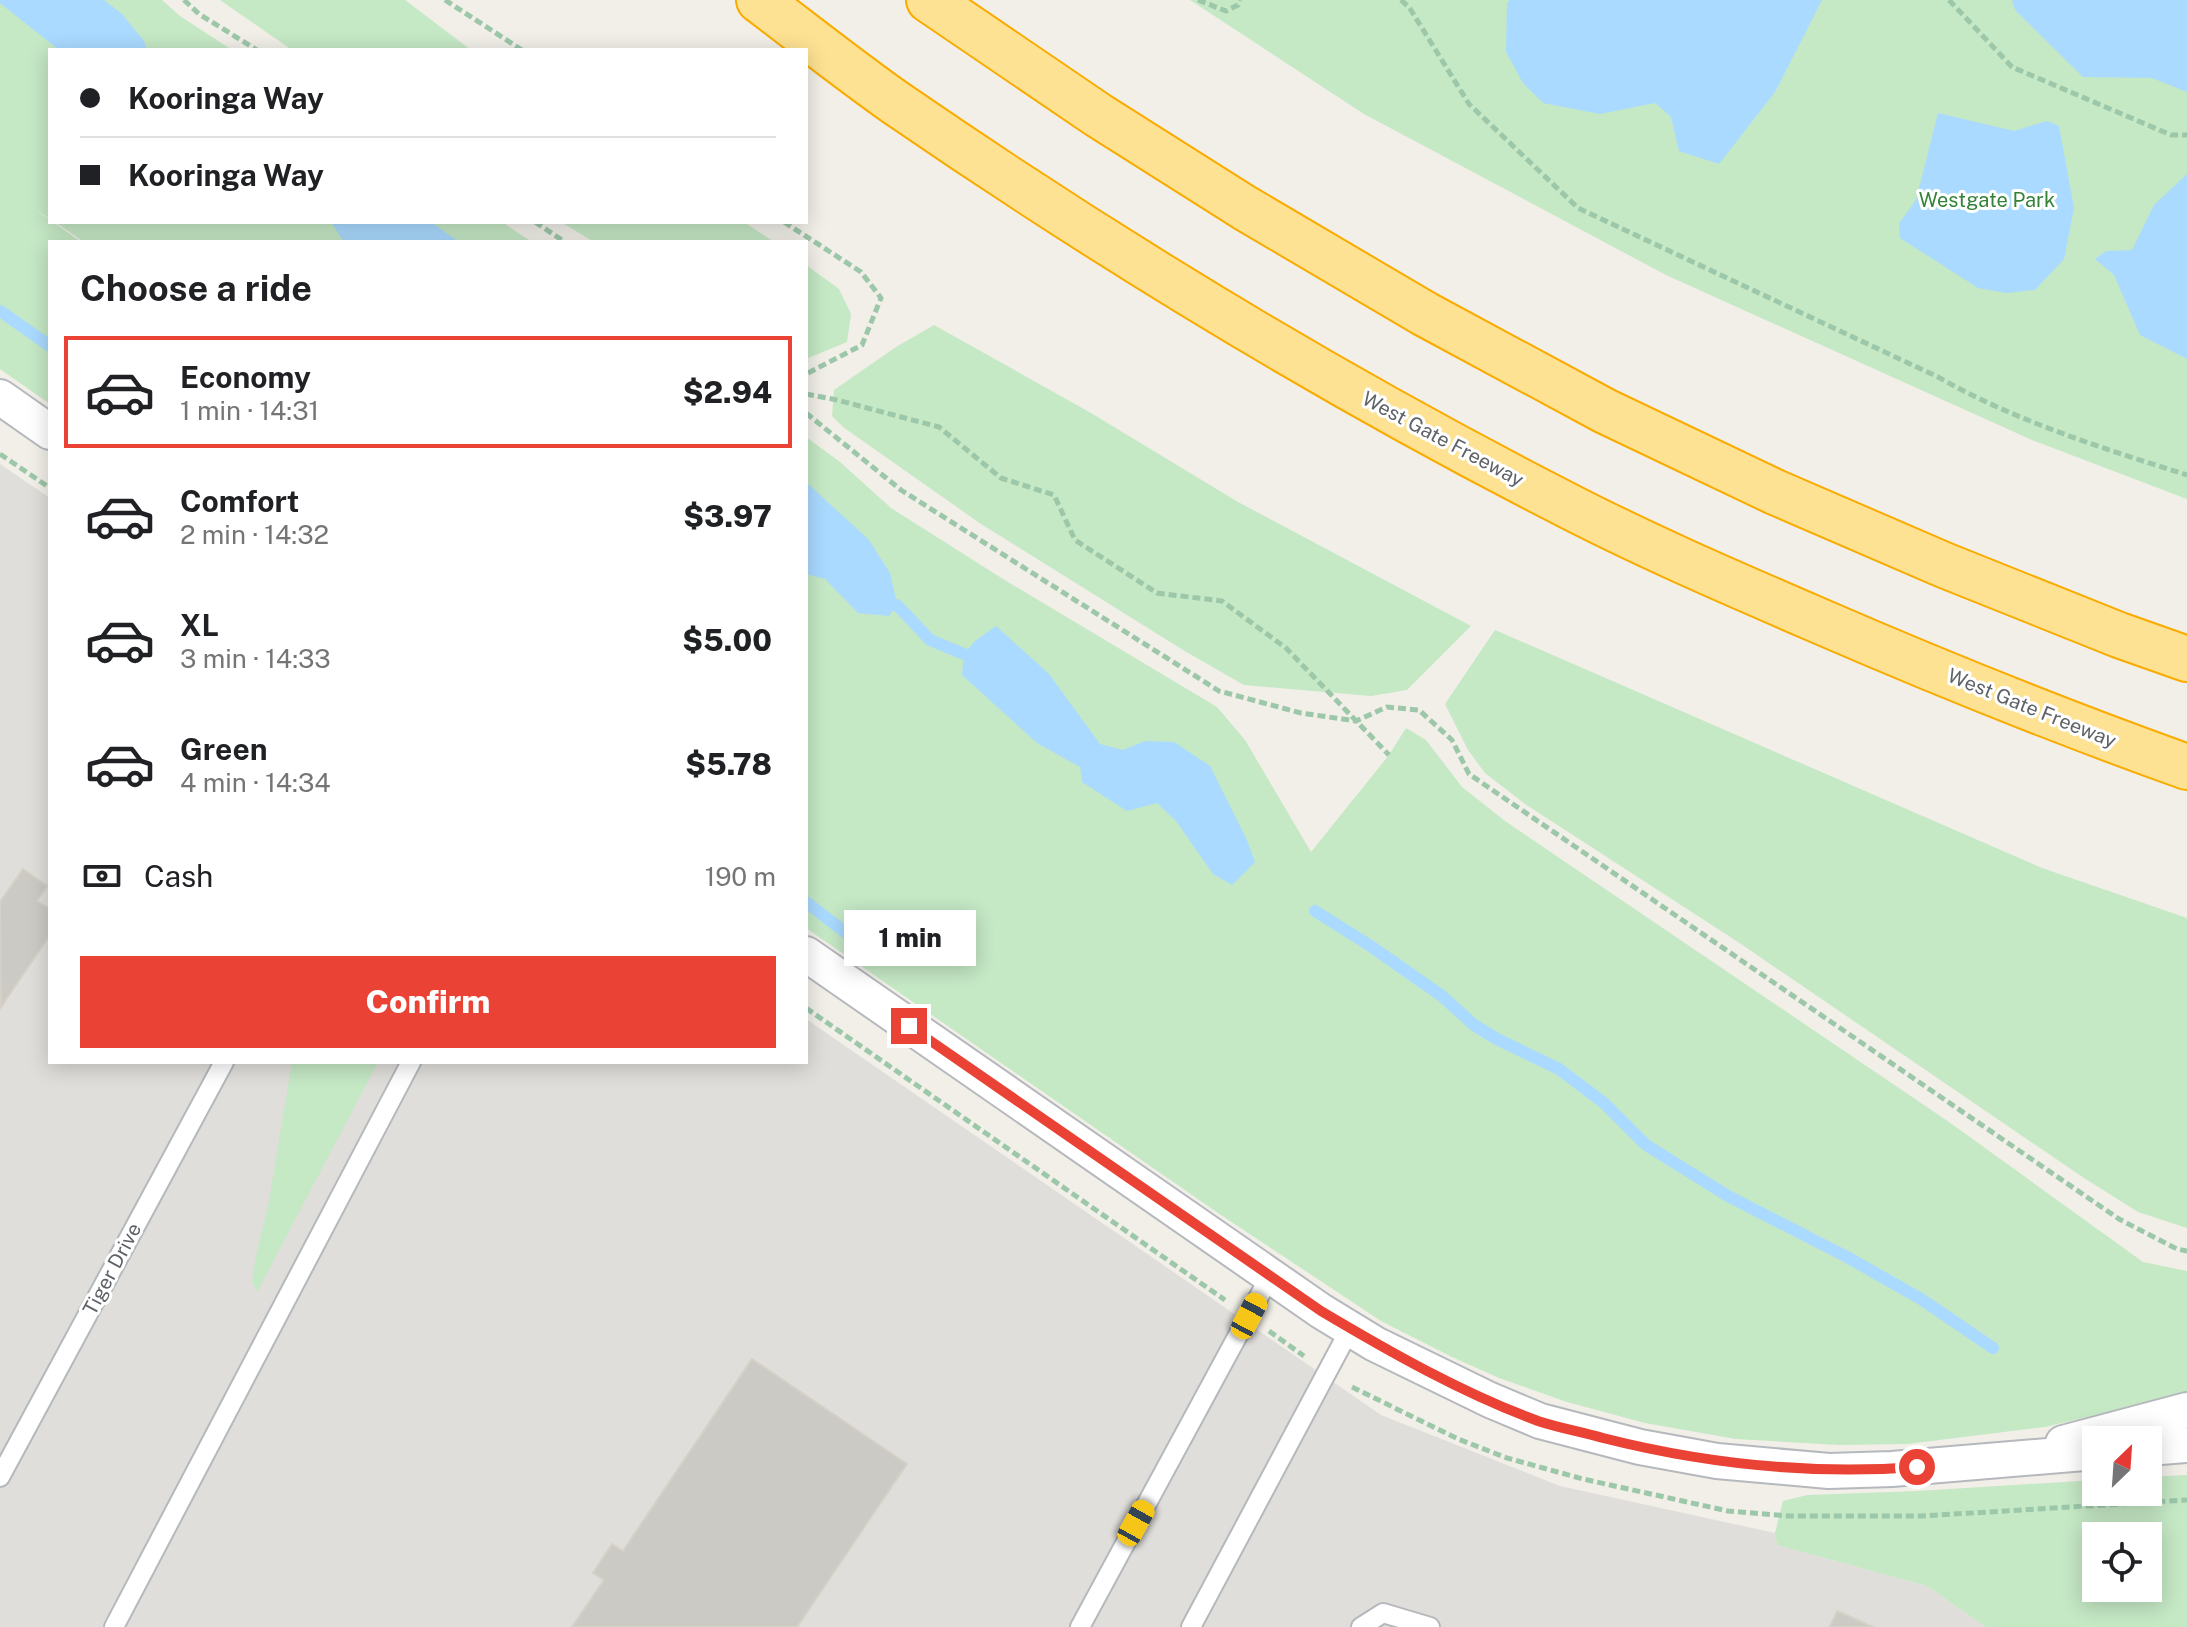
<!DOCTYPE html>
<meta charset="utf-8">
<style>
body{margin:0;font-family:"Public Sans",sans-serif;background:#f6f6f6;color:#202124;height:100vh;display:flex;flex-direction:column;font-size:30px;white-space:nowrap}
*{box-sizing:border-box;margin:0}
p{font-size:26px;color:#757577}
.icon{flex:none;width:44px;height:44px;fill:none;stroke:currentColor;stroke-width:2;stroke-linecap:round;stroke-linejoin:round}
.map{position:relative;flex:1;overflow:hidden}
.drawer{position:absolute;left:48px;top:240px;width:760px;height:824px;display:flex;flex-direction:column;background:#fff;border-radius:0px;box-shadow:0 4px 20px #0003}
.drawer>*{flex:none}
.top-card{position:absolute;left:48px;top:48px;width:760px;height:176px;border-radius:0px;box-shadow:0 4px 20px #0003;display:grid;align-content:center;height:176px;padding:0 32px;background:#fff}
.needle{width:52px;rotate:25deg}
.tools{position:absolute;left:2082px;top:1426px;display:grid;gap:16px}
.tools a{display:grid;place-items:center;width:80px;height:80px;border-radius:0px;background:#fff;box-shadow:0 4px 20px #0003;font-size:40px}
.end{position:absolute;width:36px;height:36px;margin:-18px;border:10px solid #ea4335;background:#fff;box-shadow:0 0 0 4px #fff}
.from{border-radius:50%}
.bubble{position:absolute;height:56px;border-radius:0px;background:#fff;box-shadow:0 4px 20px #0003;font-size:26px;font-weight:800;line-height:56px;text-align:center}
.car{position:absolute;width:24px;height:48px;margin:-24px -12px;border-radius:10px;box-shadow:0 0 6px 2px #0007;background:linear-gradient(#f5c518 24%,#345 0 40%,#f5c518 0 76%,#345 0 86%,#f5c518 0)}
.top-card b{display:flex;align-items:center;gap:28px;height:76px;font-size:30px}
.top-card b+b{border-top:2px solid #e0e0e0}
.top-card i{width:20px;height:20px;background:#202124}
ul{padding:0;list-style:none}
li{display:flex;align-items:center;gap:24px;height:112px;margin:0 16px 12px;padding:0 16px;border:4px solid transparent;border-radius:0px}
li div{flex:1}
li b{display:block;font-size:30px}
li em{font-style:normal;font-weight:800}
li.selected{border-color:#ea4335}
li>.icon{width:72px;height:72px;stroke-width:1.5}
h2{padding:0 32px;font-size:36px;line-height:96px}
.pay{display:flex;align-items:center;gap:20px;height:88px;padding:0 32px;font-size:30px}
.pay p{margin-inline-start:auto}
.button{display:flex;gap:16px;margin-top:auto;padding:16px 32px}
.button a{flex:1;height:92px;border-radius:0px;background:#ea4335;color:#fff;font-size:32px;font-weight:800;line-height:92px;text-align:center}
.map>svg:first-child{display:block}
.industrial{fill:#e0deda}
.green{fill:#c5e8c5;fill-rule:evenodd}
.water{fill:#aadaff}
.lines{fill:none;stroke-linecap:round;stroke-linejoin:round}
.stream{stroke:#aadaff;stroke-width:12}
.building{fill:#cccac5;stroke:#d6d1c6;stroke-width:2}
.service-casing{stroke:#b5b8bc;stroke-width:22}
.minor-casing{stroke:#b5b8bc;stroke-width:38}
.motorway-casing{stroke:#f9ab00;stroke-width:48}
.path{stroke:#9cc7a9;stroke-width:5;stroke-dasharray:8 4;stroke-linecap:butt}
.service{stroke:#fff;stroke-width:18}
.minor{stroke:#fff;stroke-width:34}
.motorway{stroke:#fde293;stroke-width:44}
.route{stroke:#ea4335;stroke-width:10}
.labels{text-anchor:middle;stroke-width:6;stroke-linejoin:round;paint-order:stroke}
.park-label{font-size:20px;fill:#348238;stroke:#fff}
.street-label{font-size:20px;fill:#5f6368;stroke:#fff}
</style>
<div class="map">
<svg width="2187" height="1627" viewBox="0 0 2187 1627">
<rect width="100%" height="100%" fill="#f1efe8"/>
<polygon class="industrial" points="0,464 50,498 50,1062 806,1062 806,1019 1381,1415 1560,1486 1775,1533 1777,1545 1927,1586 1986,1627 0,1627"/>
<g class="green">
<polygon points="0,0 162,0 180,16 232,50 50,50 50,219 33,208 81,242 50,242 50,404 0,369"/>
<polygon points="220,0 405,0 471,50 292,50"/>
<polygon points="1190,0 2187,0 2187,499 2032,440 1666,275 1364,114"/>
<polygon points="55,222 502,222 532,242 84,242"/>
<polygon points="561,222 744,222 774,242 594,242"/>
<polygon points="806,265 839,289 851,314 847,342 806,359"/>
<polygon points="934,325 1091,413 1238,502 1471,626 1407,690 1371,696 1244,685 1183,650 981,524 843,427 832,416 834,390 896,347"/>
<polygon points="806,437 840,462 891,508 1003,579 1217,707 1245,740 1311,852 1389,755 1406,728 1426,740 1462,787 1505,821 1949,1122 2143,1262 2187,1271 2187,1393 2045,1427 1907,1444 1839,1445 1736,1439 1645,1423 1567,1402 1499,1378 1452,1357 1381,1321 1218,1213 806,928"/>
<polygon points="1495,630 2042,868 2187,918 2187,1228 2138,1212 2084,1178 1738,942 1525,804 1485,773 1468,750 1445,704"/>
<polygon points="292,1062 378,1062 257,1292 252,1282 256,1256 268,1206"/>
<path d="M2187 1475V1627H1986L1927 1586 1777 1545 1775 1533 1783 1501 1807 1495 1918 1491 2096 1480V1492H2148V1477ZM2096 1536H2148V1588H2096Z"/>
</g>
<g class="water">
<polygon points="0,0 104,0 122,14 144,41 147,50 59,50 0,3"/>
<polygon points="1510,0 1822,0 1775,92 1719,164 1679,151 1671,117 1655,103 1600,114 1543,103 1523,83 1506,52 1507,3"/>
<polygon points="2012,0 2187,0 2187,92 2152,78 2083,77 2015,10"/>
<polygon points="1938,113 2014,131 2047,121 2059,126 2074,208 2064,259 2035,290 2007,293 1978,288 1900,238 1899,223 1916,200"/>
<polygon points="2187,174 2187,359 2140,335 2114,275 2095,259 2106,251 2132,250 2154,205"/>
<polygon points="331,222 431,222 459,242 344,242"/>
<polygon points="806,482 869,540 890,573 897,605 889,616 858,613 825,579 806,574"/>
<polygon points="996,626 1049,674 1100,744 1123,750 1145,741 1174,742 1210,766 1246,838 1255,862 1232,885 1213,874 1176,821 1157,803 1127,811 1082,782 1080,767 1037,743 962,675 964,654 975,641"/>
</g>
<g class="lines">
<g class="stream">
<polyline points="0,311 50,346"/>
<polyline points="897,605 930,640 964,654"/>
<polyline points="806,902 881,960"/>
<polyline points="1315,911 1369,945 1442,996 1474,1025 1497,1039 1559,1069 1604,1103 1646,1145 1728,1196 1847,1257 1921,1299 1993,1348"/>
</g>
</g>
<g class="building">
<polygon points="23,869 47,886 37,901 50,909 50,935 1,1007 0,902"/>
<polygon points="752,1359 907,1464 797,1627 572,1627 604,1580 593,1573 612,1544 623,1551"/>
<polygon points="1837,1611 1873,1627 1830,1627"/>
</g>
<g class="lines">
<defs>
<g id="service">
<polyline points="0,1477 224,1062"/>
<polyline points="114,1627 411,1062"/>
<polyline points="1080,1627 1270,1276"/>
<polyline points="1191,1627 1350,1329"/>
<polyline points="1361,1627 1383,1613 1430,1627"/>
</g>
<g id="minor">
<polyline points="0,397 50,432"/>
<polyline points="806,954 1321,1311 1375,1344 1490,1400 1540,1421 1640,1447 1717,1461 1829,1471 1892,1469 2096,1452"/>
<polyline points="2063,1443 2187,1410"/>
<polyline points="2148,1448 2187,1445"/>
</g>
<g id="motorway">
<path d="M759 0C804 34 849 70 896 103 1107 248 1327 382 1555 499 1639 543 1727 581 1815 619 1937 672 2061 722 2187 767"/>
<polyline points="929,0 1098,115 1245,208 1425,314 1605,411 1775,492 1944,565 2119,635 2187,659"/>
</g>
</defs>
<use href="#service" class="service-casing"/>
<use href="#minor" class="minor-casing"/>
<use href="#motorway" class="motorway-casing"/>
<g class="path">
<polyline points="184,0 199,14 257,50"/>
<polyline points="445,0 522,50"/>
<polyline points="1198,0 1226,11 1238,5 1240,0"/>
<path d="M1401 0 1409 7 1469 104 1578 208 1938 377C2015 421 2102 448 2187 475"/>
<polyline points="1949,0 2012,67 2171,135 2187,135"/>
<polyline points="535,222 565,242"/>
<polyline points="784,222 861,272 881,298 862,345 806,374"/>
<polyline points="806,394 837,400 939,427 1001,478 1054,495 1075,540 1157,593 1222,601 1286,648 1389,755"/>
<polyline points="806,413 901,490 1219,691 1301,713 1356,721 1387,707 1419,710 1452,740 1469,774 2119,1219 2177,1249 2187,1251"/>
<polyline points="0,454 50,488"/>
<polyline points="806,1008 1225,1300"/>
<polyline points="1269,1331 1304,1356"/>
<polyline points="1352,1387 1458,1439 1507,1458 1583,1479 1728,1511 1789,1516 1922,1516 2187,1500"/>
</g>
<use href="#service" class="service"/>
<use href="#minor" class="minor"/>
<use href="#motorway" class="motorway"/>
</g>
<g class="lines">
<path class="route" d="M909 1026 1321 1311C1390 1352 1462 1393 1538 1421 1559 1428 1582 1432 1603 1438 1706 1464 1811 1475 1917 1467"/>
</g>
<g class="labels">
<g class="park-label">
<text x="1987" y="207">Westgate Park</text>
</g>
<g class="street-label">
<text transform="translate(1443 439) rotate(28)" y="7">West Gate Freeway</text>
<text transform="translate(2032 708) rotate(22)" y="7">West Gate Freeway</text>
<text transform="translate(112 1269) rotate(-62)" y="7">Tiger Drive</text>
</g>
</g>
</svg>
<div class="tools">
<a><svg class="needle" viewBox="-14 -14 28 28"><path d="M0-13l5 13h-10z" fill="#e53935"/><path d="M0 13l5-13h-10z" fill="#757577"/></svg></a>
<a><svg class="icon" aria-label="locate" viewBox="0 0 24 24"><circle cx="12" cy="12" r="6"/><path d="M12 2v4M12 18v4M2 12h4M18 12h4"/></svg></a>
</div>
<i class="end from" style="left:1917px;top:1467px"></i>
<i class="end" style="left:909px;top:1026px"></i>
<div class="bubble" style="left:844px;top:910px;width:132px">1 min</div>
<i class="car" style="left:1249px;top:1316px;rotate:28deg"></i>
<i class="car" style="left:1136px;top:1523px;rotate:29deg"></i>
<div class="top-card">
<b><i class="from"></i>Kooringa Way</b>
<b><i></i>Kooringa Way</b>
</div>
<section class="drawer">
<h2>Choose a ride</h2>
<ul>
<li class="selected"><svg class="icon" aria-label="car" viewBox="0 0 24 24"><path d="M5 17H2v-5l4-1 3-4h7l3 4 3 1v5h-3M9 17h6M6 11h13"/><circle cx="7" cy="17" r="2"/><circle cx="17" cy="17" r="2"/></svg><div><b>Economy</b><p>1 min · 14:31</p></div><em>$2.94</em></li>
<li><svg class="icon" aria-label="car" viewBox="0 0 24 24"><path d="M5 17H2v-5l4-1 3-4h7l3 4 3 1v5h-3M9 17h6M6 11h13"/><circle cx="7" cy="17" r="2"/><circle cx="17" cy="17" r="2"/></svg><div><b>Comfort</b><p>2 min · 14:32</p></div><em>$3.97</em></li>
<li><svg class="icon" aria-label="car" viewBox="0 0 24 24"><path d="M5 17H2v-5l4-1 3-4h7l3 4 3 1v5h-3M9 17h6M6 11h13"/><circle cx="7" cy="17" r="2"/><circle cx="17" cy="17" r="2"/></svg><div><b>XL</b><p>3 min · 14:33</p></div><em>$5.00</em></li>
<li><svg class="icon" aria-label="car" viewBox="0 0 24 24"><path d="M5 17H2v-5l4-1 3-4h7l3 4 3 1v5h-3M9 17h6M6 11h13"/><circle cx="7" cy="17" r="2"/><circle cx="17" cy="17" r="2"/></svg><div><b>Green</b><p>4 min · 14:34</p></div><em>$5.78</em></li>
</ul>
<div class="pay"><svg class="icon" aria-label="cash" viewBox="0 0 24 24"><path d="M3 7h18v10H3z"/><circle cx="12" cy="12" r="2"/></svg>Cash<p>190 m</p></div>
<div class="button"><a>Confirm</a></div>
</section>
</div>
